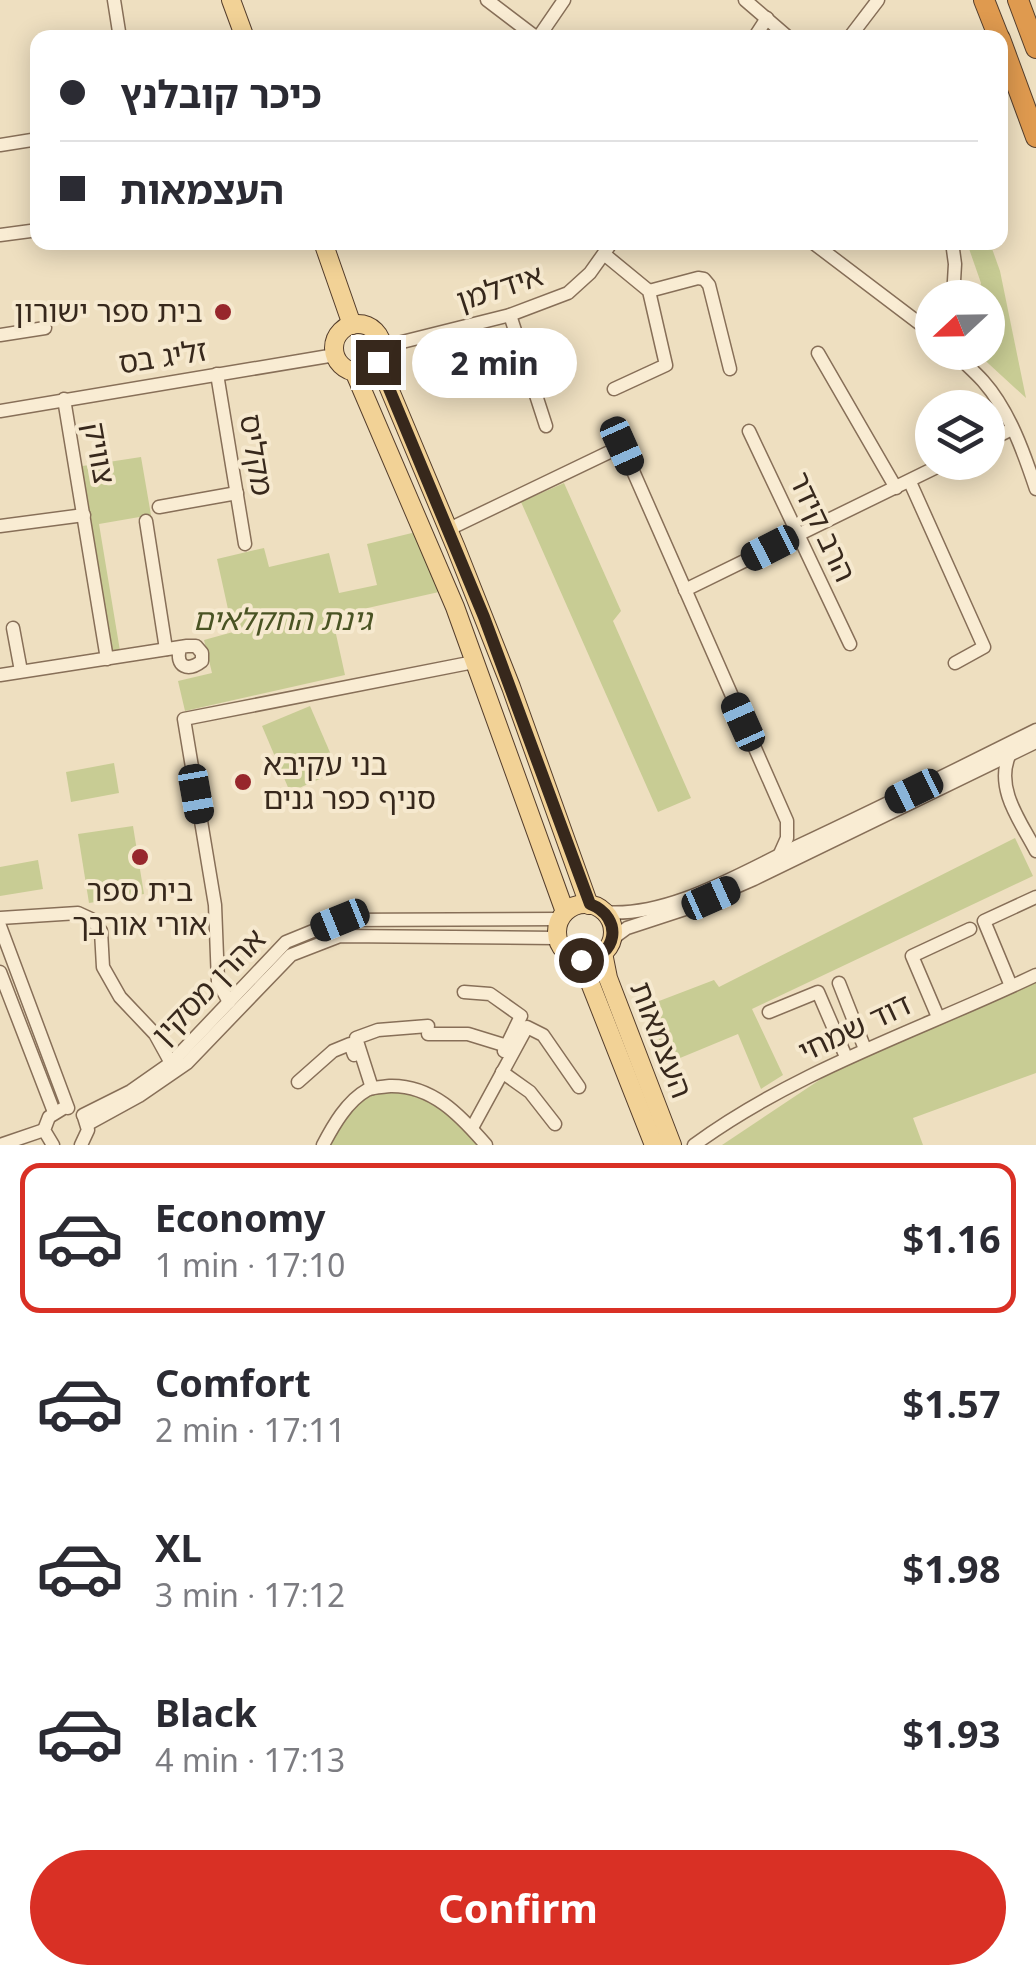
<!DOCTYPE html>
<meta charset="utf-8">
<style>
body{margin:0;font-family:Georgia,"Noto Sans Hebrew",serif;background:#f2f2f3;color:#2b2b33;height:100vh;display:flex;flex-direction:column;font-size:38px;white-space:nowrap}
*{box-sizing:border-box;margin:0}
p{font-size:32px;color:#7c7c81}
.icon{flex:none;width:55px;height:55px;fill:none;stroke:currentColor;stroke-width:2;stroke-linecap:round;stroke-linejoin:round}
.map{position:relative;height:1145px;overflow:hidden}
.sheet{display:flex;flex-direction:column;background:#fff;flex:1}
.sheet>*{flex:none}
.hud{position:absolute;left:30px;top:30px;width:978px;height:220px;border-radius:20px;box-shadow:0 5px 25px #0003;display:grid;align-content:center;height:220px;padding:0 30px;background:#fff}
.needle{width:65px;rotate:248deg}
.controls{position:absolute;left:915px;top:280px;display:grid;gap:20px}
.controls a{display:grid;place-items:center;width:90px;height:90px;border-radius:50%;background:#fff;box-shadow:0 5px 25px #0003;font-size:50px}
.end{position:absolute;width:45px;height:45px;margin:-22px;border:12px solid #37281c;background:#fff;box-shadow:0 0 0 5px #fff}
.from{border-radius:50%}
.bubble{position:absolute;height:70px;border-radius:35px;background:#fff;box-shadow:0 5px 25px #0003;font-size:32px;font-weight:700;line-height:70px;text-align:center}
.car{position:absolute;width:30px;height:60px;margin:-30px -15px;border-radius:12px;box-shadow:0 0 8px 2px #0007;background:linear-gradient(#222 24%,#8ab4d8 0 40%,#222 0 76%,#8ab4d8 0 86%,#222 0)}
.hud b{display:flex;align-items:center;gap:35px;height:95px;font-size:38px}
.hud b+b{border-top:2px solid #e1e1e2}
.hud i{width:25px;height:25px;background:#2b2b33}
ul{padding:18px 0 0;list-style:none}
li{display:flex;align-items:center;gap:30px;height:150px;margin:0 20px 15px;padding:0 10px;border:5px solid transparent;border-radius:20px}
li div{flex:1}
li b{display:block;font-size:38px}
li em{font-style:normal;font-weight:700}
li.current{border-color:#d93025}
li>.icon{width:90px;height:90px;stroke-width:1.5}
.cta{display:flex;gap:20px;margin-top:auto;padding:20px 30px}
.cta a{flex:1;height:115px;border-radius:60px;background:#d93025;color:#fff;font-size:40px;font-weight:700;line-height:115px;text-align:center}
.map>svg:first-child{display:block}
.green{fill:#c8cc94}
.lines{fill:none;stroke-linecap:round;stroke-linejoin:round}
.minor-casing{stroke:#876f58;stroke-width:15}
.major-casing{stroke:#553e2c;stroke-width:20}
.highway-casing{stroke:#553e2c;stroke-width:22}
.minor{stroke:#f9ecd3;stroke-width:12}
.major{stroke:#f2d296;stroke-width:18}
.highway{stroke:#df9a4f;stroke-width:20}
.route{stroke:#37281c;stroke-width:12}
.poi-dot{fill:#97272c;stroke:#f6e9cf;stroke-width:4}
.labels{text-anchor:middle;stroke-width:8;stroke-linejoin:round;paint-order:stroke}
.street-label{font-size:30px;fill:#37281c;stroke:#f6e9cf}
.poi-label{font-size:30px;fill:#37281c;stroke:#f6e9cf;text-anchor:end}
.park-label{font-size:30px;font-style:italic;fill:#495323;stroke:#f6e9cf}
</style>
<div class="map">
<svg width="1036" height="1145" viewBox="0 0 1036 1145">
<rect width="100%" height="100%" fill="#eedfc0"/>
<g class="green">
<polygon points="967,243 990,243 1000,271 1026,398 977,353 988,352 988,298 978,297 981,283"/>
<polygon points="141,457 151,515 99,524 121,657 107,659 76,467"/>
<polygon points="564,483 621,611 613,621 691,798 658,812 521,502"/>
<polygon points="416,532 439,592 332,616 345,675 185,711 178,681 212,673 204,640 233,632 217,559 264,548 269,567 329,553 339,593 377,585 367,544"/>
<polygon points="310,706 338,771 290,792 262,726"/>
<polygon points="114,763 119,793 71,802 66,772"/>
<polygon points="133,826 144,894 89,903 78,834"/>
<polygon points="1015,838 1033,876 752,1009 783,1075 761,1089 738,1034 668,1063 646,1006 714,980 719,987"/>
<polygon points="38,860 43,889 0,896 0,867"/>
<polygon points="1036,981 1036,1073 913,1118 923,1145 722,1145 836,1069"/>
<polygon points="366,1090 429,1094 486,1145 323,1145"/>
</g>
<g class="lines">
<defs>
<g id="minor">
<polyline points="114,0 120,38"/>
<polyline points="487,0 537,38"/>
<polyline points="745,0 789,38"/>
<polyline points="538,38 564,0"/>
<polyline points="754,38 767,18"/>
<polyline points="849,38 878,0"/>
<polyline points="0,145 38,139"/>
<polyline points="0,235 38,230"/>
<polyline points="812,242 932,333"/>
<polyline points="952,242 955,264 953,298"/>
<polyline points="604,254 649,291 666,365 614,389"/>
<polyline points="649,291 698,278 704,279 709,285 730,369"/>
<polyline points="510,315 546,426"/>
<polyline points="0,335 45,328"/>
<polyline points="382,347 510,315 568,293 590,273 612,242"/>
<path d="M954 352C963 362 974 371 983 381 1009 410 1024 453 1036 489"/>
<polyline points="818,353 896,488"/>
<polyline points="217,374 245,544"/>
<polyline points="64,399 107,659"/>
<polyline points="0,411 335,355"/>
<polyline points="749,431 850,644"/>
<polyline points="988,441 1012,429"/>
<polyline points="910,482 984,647 955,663"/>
<polyline points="159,507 237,493"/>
<polyline points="146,521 166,649"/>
<polyline points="0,526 84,515"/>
<polyline points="449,529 622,446 787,821 787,838 779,856"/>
<polyline points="685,590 947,462"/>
<polyline points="13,628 21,671"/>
<path d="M0 675 187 646H196L202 653V661C188 672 175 667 180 648"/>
<path d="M1009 756C995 789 1021 822 1036 851"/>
<path d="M603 912C668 918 739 874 796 847 877 809 956 770 1036 730"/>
<polyline points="0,918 78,913 91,919 101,931 103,967 120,997 155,1034 171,1063"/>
<polyline points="0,926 68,1108"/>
<polyline points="612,939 627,928 685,909 754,879 1036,742"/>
<polyline points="0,972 54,1112"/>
<polyline points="839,983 865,1049"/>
<polyline points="1011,986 984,921 1036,897"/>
<polyline points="464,992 490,994 521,1016 504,1051"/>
<polyline points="229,1002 218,982 215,905 184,719 474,662"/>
<polyline points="769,1012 818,992 846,1057"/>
<polyline points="938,1017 912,956 970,929"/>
<polyline points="428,1034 468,1034 507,1046"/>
<polyline points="502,1072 530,1092 555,1124"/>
<polyline points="298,1082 333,1051 350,1044 354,1055"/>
<polyline points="372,1088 356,1038 378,1030 428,1026"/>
<polyline points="83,1115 131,1091 171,1063 286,942 340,920 560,919"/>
<polyline points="88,1124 139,1096 187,1063 291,955 340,936 557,938"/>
<polyline points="472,1128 527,1027 543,1035 579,1087"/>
<polyline points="0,1145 44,1130"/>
<polyline points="53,1145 44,1130 49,1117 62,1109"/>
<polyline points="81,1145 88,1130 84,1117"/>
<path d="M323 1145C333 1126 347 1101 367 1090 372 1087 383 1087 390 1086 432 1085 460 1115 486 1145"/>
<path d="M694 1145C798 1069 921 1030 1036 975"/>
</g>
<g id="major">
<polyline points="231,0 245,38"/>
<polyline points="323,242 352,325"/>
<circle cx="358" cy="348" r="24"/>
<polyline points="378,362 456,548 511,687 589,905"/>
<polyline points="354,371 455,607 565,912"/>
<circle cx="585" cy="932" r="28"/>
<polyline points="603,953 608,978 672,1145"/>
<polyline points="581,960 654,1145"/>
</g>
<g id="highway">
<polyline points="984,0 999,38"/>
<polyline points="1018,0 1036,48"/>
<polyline points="1000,39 1036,137"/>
</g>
</defs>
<use href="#minor" class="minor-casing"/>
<use href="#major" class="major-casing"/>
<use href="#highway" class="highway-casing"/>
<use href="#minor" class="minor"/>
<use href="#major" class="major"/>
<use href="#highway" class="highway"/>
</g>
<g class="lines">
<path class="route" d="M378 362 484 617 590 904C624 917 618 959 581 960"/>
</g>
<g class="poi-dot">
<circle cx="223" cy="312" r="10"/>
<circle cx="243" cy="782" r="10"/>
<circle cx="140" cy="857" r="10"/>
</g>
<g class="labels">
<g class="street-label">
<text transform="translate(500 288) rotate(-18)" y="10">אידלמן</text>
<text transform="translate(163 357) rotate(-9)" y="10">זליג בס</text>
<text transform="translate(99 453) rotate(80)" y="10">צוויק</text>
<text transform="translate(256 455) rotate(81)" y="10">מקליס</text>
<text transform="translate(822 527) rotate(65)" y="10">הרב קידר</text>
<text transform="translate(209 987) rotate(-46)" y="10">אהרן מסקין</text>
<text transform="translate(855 1028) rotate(-25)" y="10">דוד שמחי</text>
<text transform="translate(661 1040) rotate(69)" y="10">העצמאות</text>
</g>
<g class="poi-label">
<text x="203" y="322">בית ספר ישורון</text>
<text x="263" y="775" text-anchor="start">בני עקיבא<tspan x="263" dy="34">סניף כפר גנים</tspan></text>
<text x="140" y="901" text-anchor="middle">בית ספר<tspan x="140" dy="34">אורי אורבך</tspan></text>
</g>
<g class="park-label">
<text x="282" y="630">גינת החקלאים</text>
</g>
</g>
</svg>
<div class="controls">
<a><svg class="needle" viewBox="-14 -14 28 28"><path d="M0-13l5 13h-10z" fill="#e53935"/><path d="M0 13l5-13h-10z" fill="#7c7c81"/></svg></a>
<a><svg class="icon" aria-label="layers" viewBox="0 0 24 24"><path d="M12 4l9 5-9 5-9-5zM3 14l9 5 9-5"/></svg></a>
</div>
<i class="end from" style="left:581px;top:960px"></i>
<i class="end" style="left:378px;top:362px"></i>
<div class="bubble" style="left:412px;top:328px;width:165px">2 min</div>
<i class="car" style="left:622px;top:446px;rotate:156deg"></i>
<i class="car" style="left:770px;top:548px;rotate:243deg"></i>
<i class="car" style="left:743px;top:722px;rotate:336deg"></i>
<i class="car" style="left:914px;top:791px;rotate:244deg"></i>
<i class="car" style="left:196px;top:794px;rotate:170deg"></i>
<i class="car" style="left:711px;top:898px;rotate:66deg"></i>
<i class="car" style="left:340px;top:920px;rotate:248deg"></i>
<div class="hud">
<b><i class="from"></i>כיכר קובלנץ</b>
<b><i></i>העצמאות</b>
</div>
</div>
<section class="sheet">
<ul>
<li class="current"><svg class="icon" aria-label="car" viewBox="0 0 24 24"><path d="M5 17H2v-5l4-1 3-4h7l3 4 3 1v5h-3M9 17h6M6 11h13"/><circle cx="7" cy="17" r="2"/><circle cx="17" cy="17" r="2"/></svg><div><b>Economy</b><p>1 min · 17:10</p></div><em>$1.16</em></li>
<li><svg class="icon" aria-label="car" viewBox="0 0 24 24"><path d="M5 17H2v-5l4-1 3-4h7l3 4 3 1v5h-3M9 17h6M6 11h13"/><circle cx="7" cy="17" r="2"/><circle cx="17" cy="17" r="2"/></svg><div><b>Comfort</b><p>2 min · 17:11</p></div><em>$1.57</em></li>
<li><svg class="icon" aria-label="car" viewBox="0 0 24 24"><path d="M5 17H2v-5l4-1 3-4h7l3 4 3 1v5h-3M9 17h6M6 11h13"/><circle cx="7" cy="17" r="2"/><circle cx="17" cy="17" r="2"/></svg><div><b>XL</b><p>3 min · 17:12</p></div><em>$1.98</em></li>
<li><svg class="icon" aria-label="car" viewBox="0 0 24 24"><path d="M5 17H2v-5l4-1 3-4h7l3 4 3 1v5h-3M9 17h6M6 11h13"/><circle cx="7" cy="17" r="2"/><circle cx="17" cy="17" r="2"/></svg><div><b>Black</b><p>4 min · 17:13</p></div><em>$1.93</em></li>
</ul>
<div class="cta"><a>Confirm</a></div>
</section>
